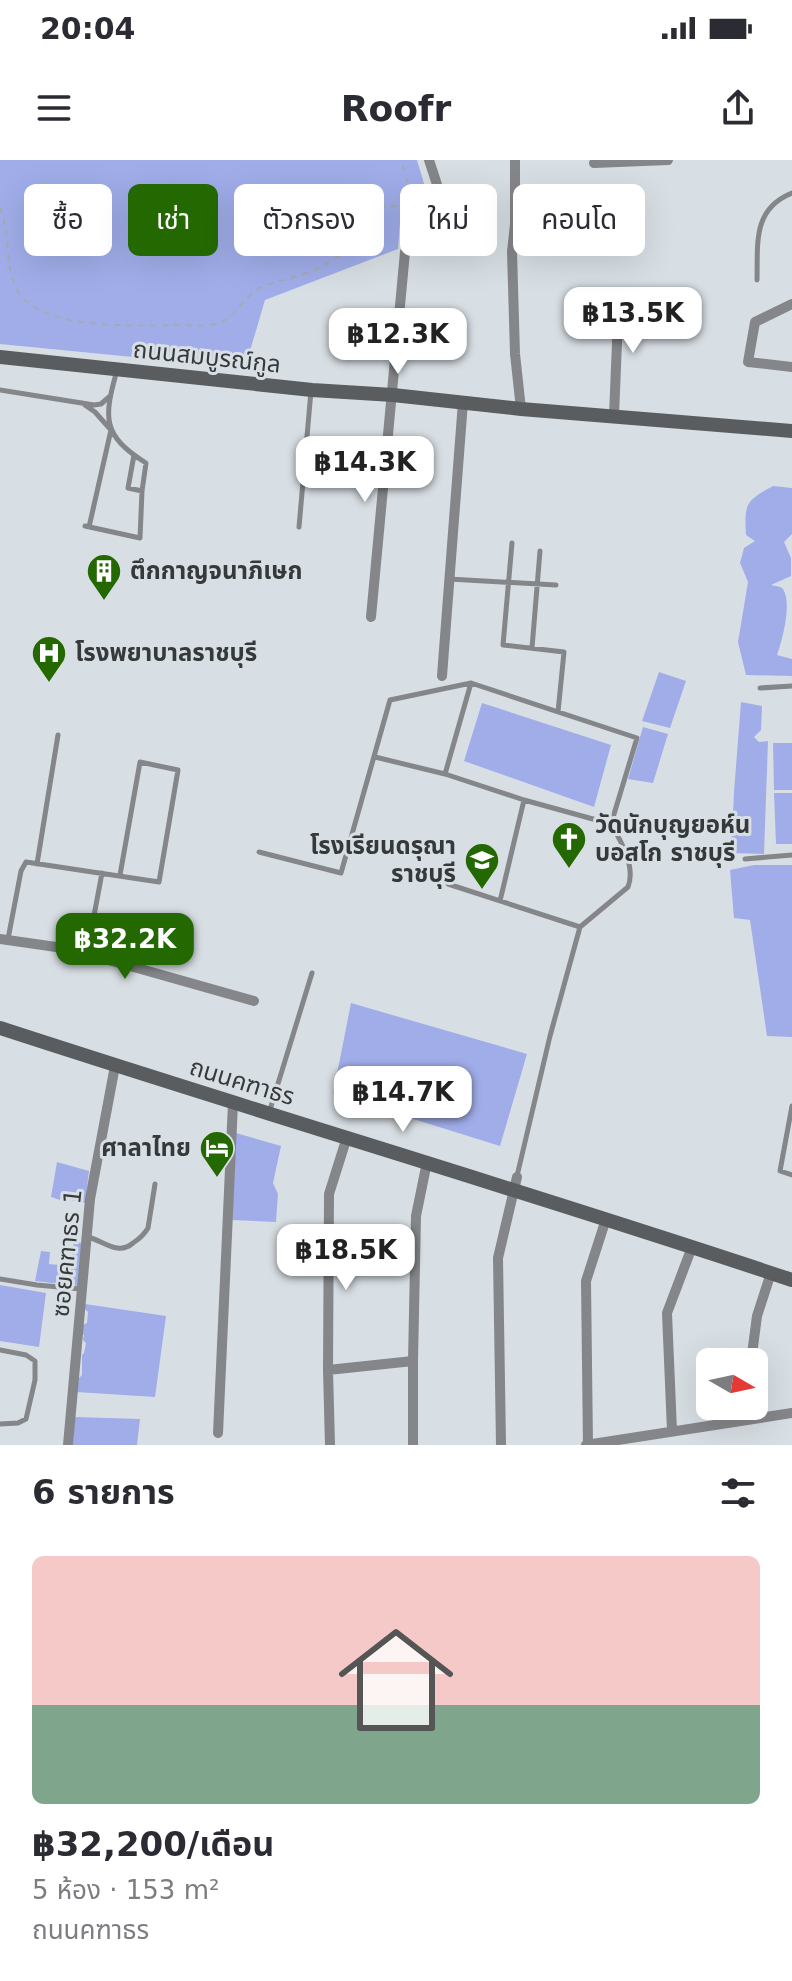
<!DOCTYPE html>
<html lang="th">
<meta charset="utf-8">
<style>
body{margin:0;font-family:"DejaVu Sans","Noto Sans Thai",sans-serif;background:#f7f7f7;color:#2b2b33;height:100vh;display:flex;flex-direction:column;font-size:30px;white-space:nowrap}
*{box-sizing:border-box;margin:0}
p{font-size:26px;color:#7c7c81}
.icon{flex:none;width:44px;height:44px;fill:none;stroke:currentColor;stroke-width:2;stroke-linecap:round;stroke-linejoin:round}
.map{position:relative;height:1285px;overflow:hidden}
.panel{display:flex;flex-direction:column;background:#fff;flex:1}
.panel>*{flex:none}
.guide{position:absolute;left:24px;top:24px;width:744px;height:72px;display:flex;gap:16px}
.needle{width:52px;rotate:99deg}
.controls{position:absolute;left:696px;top:1188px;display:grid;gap:16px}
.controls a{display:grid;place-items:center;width:72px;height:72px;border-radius:12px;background:#fff;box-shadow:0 8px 32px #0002;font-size:40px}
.price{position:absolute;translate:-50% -68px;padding:0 18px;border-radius:16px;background:#fff;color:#222;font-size:26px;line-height:52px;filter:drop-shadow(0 2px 4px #0008)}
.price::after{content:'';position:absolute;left:50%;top:48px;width:24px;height:18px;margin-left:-12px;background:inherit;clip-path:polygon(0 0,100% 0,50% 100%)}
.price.on{background:#236800;color:#fff}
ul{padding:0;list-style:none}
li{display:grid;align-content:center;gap:16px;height:424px;padding:0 32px}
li+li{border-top:2px solid #e1e1e2}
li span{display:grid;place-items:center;height:248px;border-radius:12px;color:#555}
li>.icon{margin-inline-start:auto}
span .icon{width:144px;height:144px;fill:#fffc;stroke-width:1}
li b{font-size:34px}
h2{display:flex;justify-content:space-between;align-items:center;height:96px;padding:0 32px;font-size:34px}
.pill{padding:0 28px;border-radius:12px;background:#fff;box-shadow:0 8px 32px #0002;font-size:28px;line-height:72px}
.pill.on{background:#236800;color:#fff}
.status{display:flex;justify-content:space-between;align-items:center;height:56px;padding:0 40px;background:#fff;direction:ltr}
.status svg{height:22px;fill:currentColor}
header{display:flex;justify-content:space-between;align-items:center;height:104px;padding:0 32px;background:#fff;font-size:36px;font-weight:700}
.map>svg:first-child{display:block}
.green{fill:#a0ade9}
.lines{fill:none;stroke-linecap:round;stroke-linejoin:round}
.path{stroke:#a5abaf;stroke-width:2;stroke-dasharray:6 6;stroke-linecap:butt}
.lane{stroke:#848689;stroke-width:5}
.street{stroke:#848689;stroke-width:10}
.secondary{stroke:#5a5d60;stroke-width:14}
.labels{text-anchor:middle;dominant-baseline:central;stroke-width:6;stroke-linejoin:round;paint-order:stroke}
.street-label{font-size:24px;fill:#36393a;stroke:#d8dfe4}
.poi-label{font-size:24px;font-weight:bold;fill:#36393a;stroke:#d8dfe4;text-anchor:start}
</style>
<div class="status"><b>20:04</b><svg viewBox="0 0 49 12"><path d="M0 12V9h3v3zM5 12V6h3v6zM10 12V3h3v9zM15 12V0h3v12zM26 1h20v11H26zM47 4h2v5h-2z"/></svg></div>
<header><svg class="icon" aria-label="menu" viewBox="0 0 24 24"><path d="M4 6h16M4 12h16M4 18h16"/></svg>Roofr<svg class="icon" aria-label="share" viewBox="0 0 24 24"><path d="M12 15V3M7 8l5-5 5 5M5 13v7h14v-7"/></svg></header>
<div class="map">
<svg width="792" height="1285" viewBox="0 0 792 1285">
<rect width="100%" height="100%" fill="#d8dfe4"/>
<path class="green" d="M0 0H417L430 44 427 54 400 62 398 89 265 140 245 208 0 184Z
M773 326 792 328V374L784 382 791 398V416L771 425C775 426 780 426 783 429 792 443 783 478 777 495L792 499V516L746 515 738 482 748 422 740 403 744 388 755 381 746 375C744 343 746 341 773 326Z
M659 512 686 521 670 568 642 561Z
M741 542 762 546 761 570 754 577 759 582 768 581 764 694 731 693 734 632Z
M482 543 611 585 594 647 464 601Z
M643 567 668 574 653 623 628 619Z
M773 583H792V630H774Z
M774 633H792V684H776Z
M754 705H792V877L767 876 750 760 734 758 730 710Z
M351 843 527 894 500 986 333 934Z
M236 973 281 986 273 1023 278 1034 276 1062 232 1060Z
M57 1002 89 1011 85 1043 61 1038 60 1040 51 1037Z
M74 1081 82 1083 78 1126 35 1121 41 1091 50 1092 49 1104 70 1106Z
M0 1125 46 1133 39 1187 0 1181Z
M85 1144 166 1156 155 1237 76 1232 79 1218 82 1215V1195L84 1193 86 1183 83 1180 84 1175 82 1174 83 1165 87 1163 88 1152 85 1149Z
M75 1257 140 1259 137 1285H73Z"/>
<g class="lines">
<path class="path" d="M0 47C2 55 5 63 6 71 9 93 7 123 25 140 57 169 133 166 174 165 187 165 203 167 216 164 237 158 240 140 258 129 271 121 289 120 304 114 344 100 357 79 377 44 389 46 397 49 407 41L409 28 401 0"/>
<path class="lane" d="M757 120C758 84 752 49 792 33
M0 230 94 245 101 244 109 237
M82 243 95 252 111 270 89 367
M134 295 128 328 142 331
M85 366 140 378 142 331 146 303C101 275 104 257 117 210
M299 367 311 231
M512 383 503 485 564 492 558 552
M449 419 556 425
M532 488 540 391
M471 523 445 614 524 640
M760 528 792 526
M375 597 445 614
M259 692 341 713 390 540 471 523 637 578 611 664 524 640 500 741
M745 699 792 695
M37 704 58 575
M448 724 580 767 550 876 517 1016
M580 767 628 727C636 707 621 681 611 664
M8 779 21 711 26 702 159 722 178 610 140 602 120 715
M87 793 102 713
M792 946 780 1011 792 1015
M269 953 312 813
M88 1077C104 1081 118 1096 133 1083 139 1079 144 1075 148 1068L155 1024
M0 1119 37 1125 81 1129
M0 1190 26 1195 35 1201V1220L26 1259 18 1263 0 1264"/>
<path class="street" d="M515 0V64L512 92 515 194 521 249
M594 3 668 0
M792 144 755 162 748 202 792 207
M614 256 619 133
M371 457 405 92 411 80 439 60 444 46 429 0
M442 516 463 242
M0 779 70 789 254 841
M751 1202 757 1156 771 1113
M328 1210 413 1201
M672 1271 667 1153 692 1087
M218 1273 233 943
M68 1285 90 1039 115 906
M330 1285 328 1210 329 1034 347 977
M413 1285V1201L416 1056 427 1002
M501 1285 498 1098 517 1017
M586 1285 792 1253
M588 1285 586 1121 606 1059"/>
<path class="secondary" d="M0 197 312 230 393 235 521 249 792 271
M0 868C263 954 529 1032 792 1120"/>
</g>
<defs>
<g id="building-pin" transform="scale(1.8)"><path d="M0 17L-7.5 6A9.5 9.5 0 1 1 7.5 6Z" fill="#236800" stroke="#d8dfe4"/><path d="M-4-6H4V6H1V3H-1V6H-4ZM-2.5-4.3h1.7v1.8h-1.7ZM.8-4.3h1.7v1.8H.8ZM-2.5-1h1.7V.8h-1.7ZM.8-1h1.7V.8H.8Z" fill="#fff"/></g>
<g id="hospital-pin" transform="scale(1.8)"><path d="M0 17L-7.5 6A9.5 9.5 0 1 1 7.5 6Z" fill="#236800" stroke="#d8dfe4"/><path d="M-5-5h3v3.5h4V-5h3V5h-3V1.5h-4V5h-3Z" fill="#fff"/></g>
<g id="church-pin" transform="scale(1.8)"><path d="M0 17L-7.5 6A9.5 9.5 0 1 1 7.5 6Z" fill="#236800" stroke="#d8dfe4"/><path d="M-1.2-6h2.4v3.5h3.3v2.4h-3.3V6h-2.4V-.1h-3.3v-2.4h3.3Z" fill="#fff"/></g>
<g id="school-pin" transform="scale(1.8)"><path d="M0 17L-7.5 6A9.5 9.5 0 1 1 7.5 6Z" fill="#236800" stroke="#d8dfe4"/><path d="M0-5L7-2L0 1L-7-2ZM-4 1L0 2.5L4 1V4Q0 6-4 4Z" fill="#fff"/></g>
<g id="hotel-pin" transform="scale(1.8)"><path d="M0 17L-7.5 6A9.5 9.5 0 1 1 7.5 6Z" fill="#236800" stroke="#d8dfe4"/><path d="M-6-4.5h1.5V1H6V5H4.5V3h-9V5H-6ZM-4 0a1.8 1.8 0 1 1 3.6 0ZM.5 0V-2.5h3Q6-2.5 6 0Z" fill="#fff"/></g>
</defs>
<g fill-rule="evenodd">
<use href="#building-pin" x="104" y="411"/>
<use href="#hospital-pin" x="49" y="493"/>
<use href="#church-pin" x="569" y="679"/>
<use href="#school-pin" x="482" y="700"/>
<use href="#hotel-pin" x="217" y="988"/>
</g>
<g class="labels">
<g class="street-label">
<text transform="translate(207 197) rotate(6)">ถนนสมบูรณ์กูล</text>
<text transform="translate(242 922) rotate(17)">ถนนคฑาธร</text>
<text transform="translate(67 1093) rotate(-84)">ซอยคฑาธร 1</text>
</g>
<g class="poi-label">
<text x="130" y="411">ตึกกาญจนาภิเษก</text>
<text x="75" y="493">โรงพยาบาลราชบุรี</text>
<text x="595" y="665">วัดนักบุญยอห์น<tspan x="595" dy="28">บอสโก ราชบุรี</tspan></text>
<text x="456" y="686" text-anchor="end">โรงเรียนดรุณา<tspan x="456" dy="28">ราชบุรี</tspan></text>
<text x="191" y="988" text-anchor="end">ศาลาไทย</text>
</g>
</g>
</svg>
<div class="controls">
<a><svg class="needle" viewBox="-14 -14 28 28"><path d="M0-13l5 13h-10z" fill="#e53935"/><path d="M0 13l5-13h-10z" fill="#7c7c81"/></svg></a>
</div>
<b class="price" style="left:633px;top:195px">฿13.5K</b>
<b class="price" style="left:398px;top:216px">฿12.3K</b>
<b class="price" style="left:365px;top:344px">฿14.3K</b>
<b class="price on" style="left:125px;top:821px">฿32.2K</b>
<b class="price" style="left:403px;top:974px">฿14.7K</b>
<b class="price" style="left:346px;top:1132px">฿18.5K</b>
<div class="guide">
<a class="pill">ซื้อ</a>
<a class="pill on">เช่า</a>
<a class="pill">ตัวกรอง</a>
<a class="pill">ใหม่</a>
<a class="pill">คอนโด</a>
</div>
</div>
<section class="panel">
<h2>6 รายการ<svg class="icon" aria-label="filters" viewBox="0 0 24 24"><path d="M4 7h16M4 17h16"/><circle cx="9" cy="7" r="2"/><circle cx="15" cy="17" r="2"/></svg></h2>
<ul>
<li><span style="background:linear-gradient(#f6c9c9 60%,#7fa58c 0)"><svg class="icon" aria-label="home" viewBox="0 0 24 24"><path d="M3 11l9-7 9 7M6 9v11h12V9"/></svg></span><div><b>฿32,200/เดือน</b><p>5 ห้อง · 153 m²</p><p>ถนนคฑาธร</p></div></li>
</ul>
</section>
